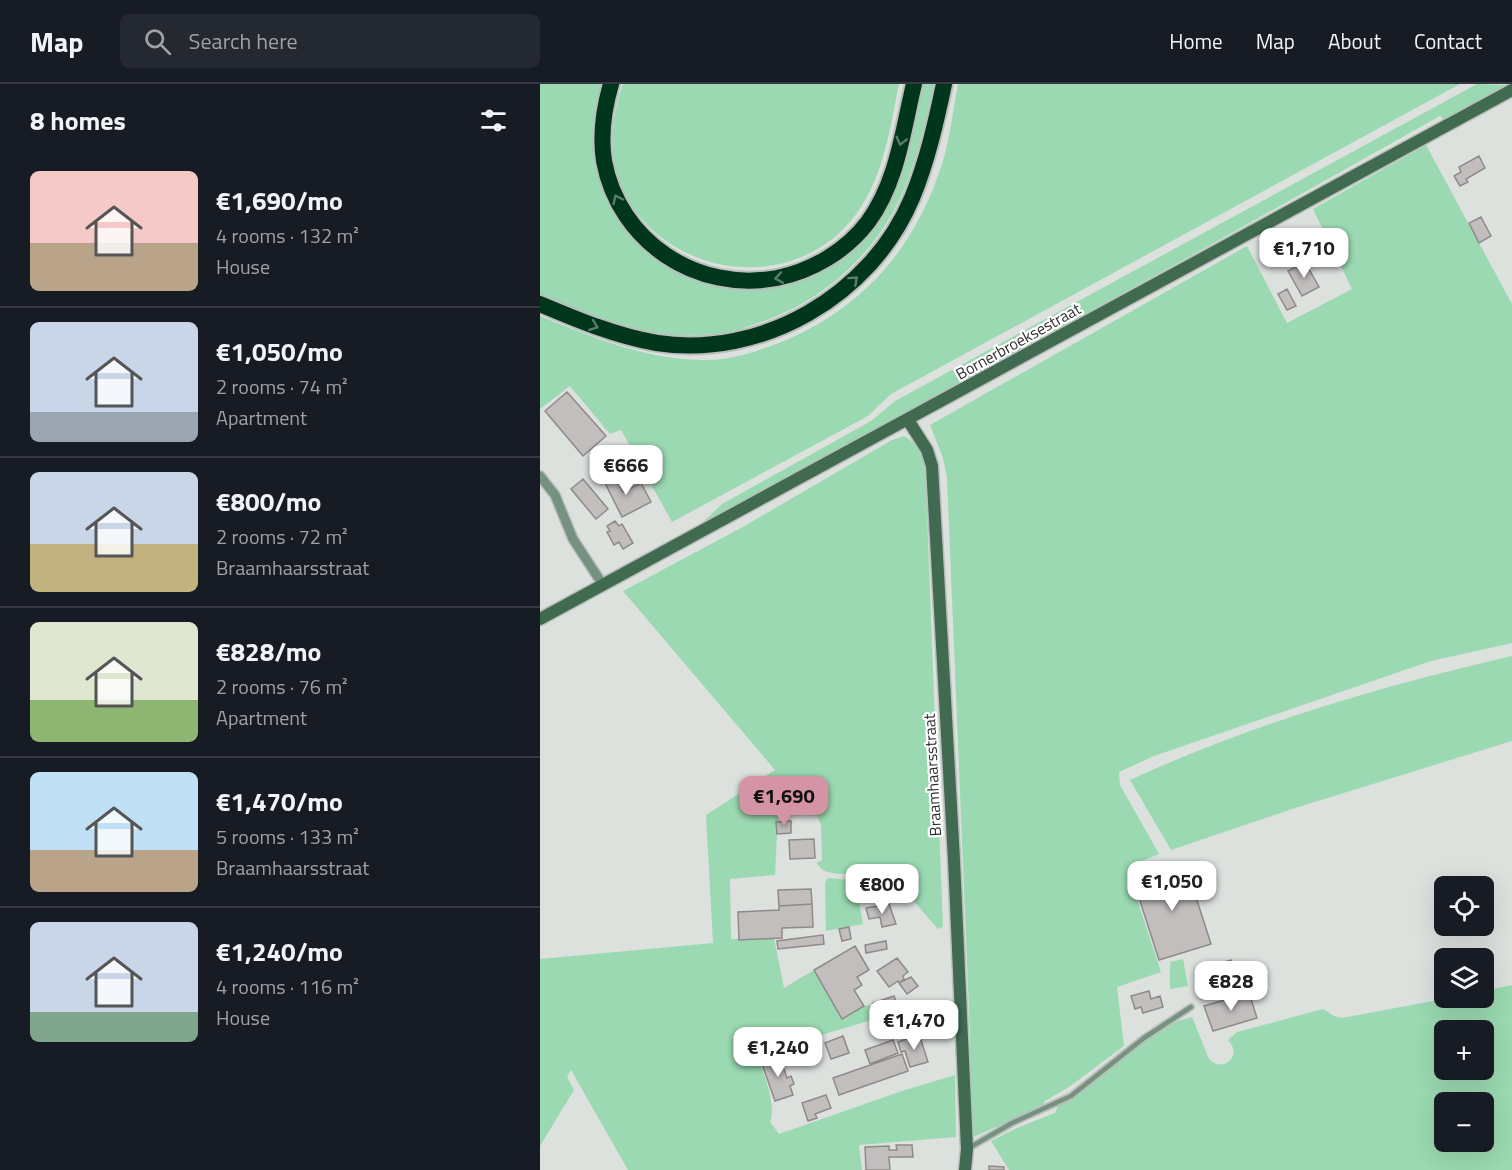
<!DOCTYPE html>
<meta charset="utf-8">
<style>
body{margin:0;font-family:"Titillium Web",sans-serif;background:#242831;color:#f1f3f6;height:100vh;display:flex;flex-direction:column;font-size:22px;white-space:nowrap}
*{box-sizing:border-box;margin:0}
p{font-size:20px;color:#9ea1a6}
.icon{flex:none;width:33px;height:33px;fill:none;stroke:currentColor;stroke-width:2;stroke-linecap:round;stroke-linejoin:round}
.map{position:relative;flex:1;overflow:hidden}
.details{display:flex;flex-direction:column;background:#171b24;width:540px}
.details>*{flex:none}
.controls{position:absolute;left:894px;top:792px;display:grid;gap:12px}
.controls a{display:grid;place-items:center;width:60px;height:60px;border-radius:9px;background:#171b24;box-shadow:0 6px 24px #0002;font-size:30px}
.price{position:absolute;translate:-50% -51px;padding:0 14px;border-radius:12px;background:#fff;color:#222;font-size:20px;line-height:39px;filter:drop-shadow(0 2px 3px #0008)}
.price::after{content:'';position:absolute;left:50%;top:36px;width:18px;height:14px;margin-left:-9px;background:inherit;clip-path:polygon(0 0,100% 0,50% 100%)}
.price.active{background:#d594a5;color:#111}
ul{padding:0;list-style:none}
li{display:flex;align-items:center;gap:18px;height:150px;padding:0 30px}
li+li{border-top:2px solid #363941}
li span{display:grid;place-items:center;flex:none;width:168px;height:120px;border-radius:9px;color:#555}
li>.icon{margin-inline-start:auto}
span .icon{width:72px;height:72px;fill:#fffc;stroke-width:1}
li b{font-size:26px}
h2{display:flex;justify-content:space-between;align-items:center;height:72px;padding:0 30px;font-size:26px}
header{display:flex;align-items:center;gap:36px;box-sizing:border-box;height:84px;padding:0 30px;background:#171b24;border-bottom:2px solid #363941}
header strong{font-size:28px}
nav{display:flex;gap:33px;margin-inline-start:auto;font-size:21px}
.search{width:420px;height:54px;background:#242831;display:flex;align-items:center;gap:15px;box-sizing:border-box;padding:0 21px;border-radius:9px;color:#9ea1a6;font-size:22px}
main{display:flex;flex:1;min-height:0}
.map>svg:first-child{display:block}
.green{fill:#9ad9b1;fill-rule:evenodd}
.building{fill:#c2bebe;stroke:#8e8a8a;stroke-width:1.5}
.lines{fill:none;stroke-linecap:round;stroke-linejoin:round}
.lane-casing{stroke:#babebb;stroke-width:8}
.street-casing{stroke:#babebb;stroke-width:12}
.secondary-casing{stroke:#babebb;stroke-width:15}
.highway-casing{stroke:#babebb;stroke-width:20}
.lane{stroke:#75917f;stroke-width:4.5}
.street{stroke:#75917f;stroke-width:9}
.secondary{stroke:#416b51;stroke-width:12}
.highway{stroke:#00361c;stroke-width:16}
.oneway{stroke:#597c6b}
.labels{text-anchor:middle;dominant-baseline:central;stroke-width:4.5;stroke-linejoin:round;paint-order:stroke}
.street-label{font-size:16px;fill:#2f302f;stroke:#fff}
</style>
<header>
<strong>Map</strong>
<div class="search"><svg class="icon" aria-label="search" viewBox="0 0 24 24"><circle cx="10" cy="10" r="6"/><path d="M15 15l6 6"/></svg>Search here</div>
<nav><a>Home</a><a>Map</a><a>About</a><a>Contact</a></nav>
</header>
<main>
<section class="details">
<h2>8 homes<svg class="icon" aria-label="filters" viewBox="0 0 24 24"><path d="M4 7h16M4 17h16"/><circle cx="9" cy="7" r="2"/><circle cx="15" cy="17" r="2"/></svg></h2>
<ul>
<li><span style="background:linear-gradient(#f6c9c9 60%,#b9a48a 0)"><svg class="icon" aria-label="home" viewBox="0 0 24 24"><path d="M3 11l9-7 9 7M6 9v11h12V9"/></svg></span><div><b>€1,690/mo</b><p>4 rooms · 132 m²</p><p>House</p></div></li>
<li><span style="background:linear-gradient(#c9d6e8 75%,#9aa5b1 0)"><svg class="icon" aria-label="home" viewBox="0 0 24 24"><path d="M3 11l9-7 9 7M6 9v11h12V9"/></svg></span><div><b>€1,050/mo</b><p>2 rooms · 74 m²</p><p>Apartment</p></div></li>
<li><span style="background:linear-gradient(#c9d6e8 60%,#c2b280 0)"><svg class="icon" aria-label="home" viewBox="0 0 24 24"><path d="M3 11l9-7 9 7M6 9v11h12V9"/></svg></span><div><b>€800/mo</b><p>2 rooms · 72 m²</p><p>Braamhaarsstraat</p></div></li>
<li><span style="background:linear-gradient(#dfe7d0 65%,#8fb573 0)"><svg class="icon" aria-label="home" viewBox="0 0 24 24"><path d="M3 11l9-7 9 7M6 9v11h12V9"/></svg></span><div><b>€828/mo</b><p>2 rooms · 76 m²</p><p>Apartment</p></div></li>
<li><span style="background:linear-gradient(#bfe0f5 65%,#b9a48a 0)"><svg class="icon" aria-label="home" viewBox="0 0 24 24"><path d="M3 11l9-7 9 7M6 9v11h12V9"/></svg></span><div><b>€1,470/mo</b><p>5 rooms · 133 m²</p><p>Braamhaarsstraat</p></div></li>
<li><span style="background:linear-gradient(#c9d6e8 75%,#7fa58c 0)"><svg class="icon" aria-label="home" viewBox="0 0 24 24"><path d="M3 11l9-7 9 7M6 9v11h12V9"/></svg></span><div><b>€1,240/mo</b><p>4 rooms · 116 m²</p><p>House</p></div></li>
</ul>
</section>
<div class="map">
<svg width="972" height="1086" viewBox="0 0 972 1086">
<rect width="100%" height="100%" fill="#dde1de"/>
<path class="green" d="M0 0H66L56 30 54 66 63 101 140 186 256 195 338 129 377 0H394C384 44 374 91 352 130 322 183 270 224 212 241 203 244 194 248 186 249 152 253 118 252 85 246 75 244 65 239 55 235 37 228 18 220 0 213Z
M83 0H359C350 44 344 91 317 129 257 212 128 196 83 107 67 74 71 32 83 0Z
M418 0H920L351 310 328 332 132 438 81 346 70 350 30 302 0 325V232C52 253 104 275 161 276 192 277 225 265 253 253 329 218 377 159 402 80 410 55 413 26 418 0Z
M937 0 968 1 905 36 900 32 663 165 158 443 182 420 331 337 355 317Z
M886 61 972 220V559L891 577 614 672 579 688 580 701 619 770 592 781 589 791 621 888 577 903 584 962 529 1003 505 1017 502 1023 431 1054 430 950 407 394 403 374 390 341 707 162 747 239 812 205 773 125Z
M364 352 376 360 385 379 403 843 398 845 348 788C335 790 294 793 283 786 281 785 278 780 276 779L282 776 281 741 277 732 261 728 238 731 235 791 190 795 191 855 234 854 244 904 274 886 302 934 324 922 330 921 335 935 258 958 253 939 256 957 217 970C223 989 237 1020 230 1038L239 1050 362 1007 415 991 416 1053 319 1061 322 1086H88L31 986 27 993 34 1006 0 1062V875L173 859 166 731 235 686 83 507 201 444 352 356Z
M972 572V657L752 725 631 766 590 696C712 640 841 602 972 572Z
M288 794 339 799 346 802 353 810 319 817 323 840 286 847 285 798Z
M643 875 648 902 630 905V878Z
M972 901V1086H469L451 1057 479 1043 515 1029 518 1022 548 1003 615 948 630 939 652 933 669 975C684 990 703 971 688 956L697 948 783 925 794 932 802 934 909 914H944V907ZM904 946H944V986H904ZM904 1018H944V1058H904Z"/>
<path class="building" d="M939 72 945 84 926 95 928 98 920 102 914 92 921 88 919 83Z
M941 133 951 152 939 159 929 139Z
M765 178 779 203 762 212 748 187Z
M747 205 756 222 747 226 738 210Z
M27 308 66 352 43 372 5 327Z
M86 371 98 393 84 401 79 392 76 394 69 380Z
M72 387 83 408 101 399 111 418 82 433 62 393Z
M43 395 68 425 56 435 31 405Z
M75 437 79 442 82 440 93 459 83 465 79 458 74 461 67 448 70 447 67 442Z
M251 737V749L237 750 236 738Z
M274 755 275 774 250 775 249 756Z
M645 779 671 860 619 876 593 795Z
M271 805 272 820 239 822 238 806Z
M272 820 273 843 242 844V854L199 856 198 828 239 826V822Z
M349 820 356 840 342 843 340 833 329 835 326 824Z
M309 843 311 855 302 857 299 845Z
M283 851 284 860 238 865 237 857Z
M346 857 347 865 326 869 325 861Z
M315 862 329 886 317 893 322 901 314 906 324 922 302 935 274 886Z
M357 874 368 888 363 892 364 895 359 899 358 897 349 903 337 887Z
M691 876 693 880 699 878 706 902 662 915 655 892 683 883 684 878Z
M371 893 378 902 367 910 359 899Z
M609 907 611 915 620 912 623 923 603 929 601 923 595 925 591 912Z
M709 909 717 934 673 947 664 922Z
M354 912 358 924 336 931 333 919Z
M397 920 401 934 398 935 397 939H393L390 937 380 940 379 935 373 936 371 928Z
M303 952 309 969 291 975 285 959Z
M377 953H380L388 978 370 983 365 967 361 968 358 958 369 954 370 957Z
M353 956 358 969 330 980 325 966Z
M362 970 368 987 299 1011 293 994Z
M239 971 247 994 251 992 254 1000 250 1002 253 1011 235 1017 221 977Z
M286 1011 291 1024 275 1030 277 1034 268 1037 262 1019Z
M356 1061H372L373 1073H349L350 1086H326L325 1063 349 1062V1066H357Z
M449 1082 464 1083V1086H449Z"/>
<g class="lines">
<g class="lane-casing">
<path id="lane" d="M429 1064 472 1039 531 1012 604 954 651 923"/>
</g>
<g class="street-casing">
<path id="street" d="M0 392 15 411 33 455 63 501"/>
</g>
<g class="secondary-casing">
<path id="secondary" d="M368 336 387 366 392 382 414 776 427 1065 425 1086
M0 535 972 6"/>
</g>
<g class="highway-casing">
<path id="highway" d="M71 0C64 24 60 51 64 77 79 158 157 209 237 194 272 187 306 167 328 138 357 99 363 46 374 0
M0 220C38 236 76 252 117 259 221 275 331 212 372 114 387 78 396 38 404 0"/>
</g>
<use href="#lane" class="lane"/>
<use href="#street" class="street"/>
<use href="#secondary" class="secondary"/>
<use href="#highway" class="highway"/>
</g>
<defs><path id="oneway-chevron" d="M-2-3.5L2.5 0L-2 3.5" fill="none" stroke-width="1.6" stroke-linecap="round" stroke-linejoin="round" transform="scale(1.5)"/></defs>
<g class="oneway">
<use href="#oneway-chevron" transform="translate(361 57) rotate(104)"/>
<use href="#oneway-chevron" transform="translate(77 115) rotate(-115)"/>
<use href="#oneway-chevron" transform="translate(239 194) rotate(170)"/>
<use href="#oneway-chevron" transform="translate(314 196) rotate(-42)"/>
<use href="#oneway-chevron" transform="translate(54 242) rotate(21)"/>
</g>
<g class="labels">
<g class="street-label">
<text transform="translate(478 257) rotate(-29)">Bornerbroeksestraat</text>
<text transform="translate(392 691) rotate(-93)">Braamhaarsstraat</text>
</g>
</g>
</svg>
<div class="controls">
<a><svg class="icon" aria-label="locate" viewBox="0 0 24 24"><circle cx="12" cy="12" r="6"/><path d="M12 2v4M12 18v4M2 12h4M18 12h4"/></svg></a>
<a><svg class="icon" aria-label="layers" viewBox="0 0 24 24"><path d="M12 4l9 5-9 5-9-5zM3 14l9 5 9-5"/></svg></a>
<a>+</a>
<a>−</a>
</div>
<b class="price" style="left:764px;top:195px">€1,710</b>
<b class="price" style="left:86px;top:412px">€666</b>
<b class="price active" style="left:244px;top:743px">€1,690</b>
<b class="price" style="left:632px;top:828px">€1,050</b>
<b class="price" style="left:342px;top:831px">€800</b>
<b class="price" style="left:691px;top:928px">€828</b>
<b class="price" style="left:374px;top:967px">€1,470</b>
<b class="price" style="left:238px;top:994px">€1,240</b>
</div>
</main>
